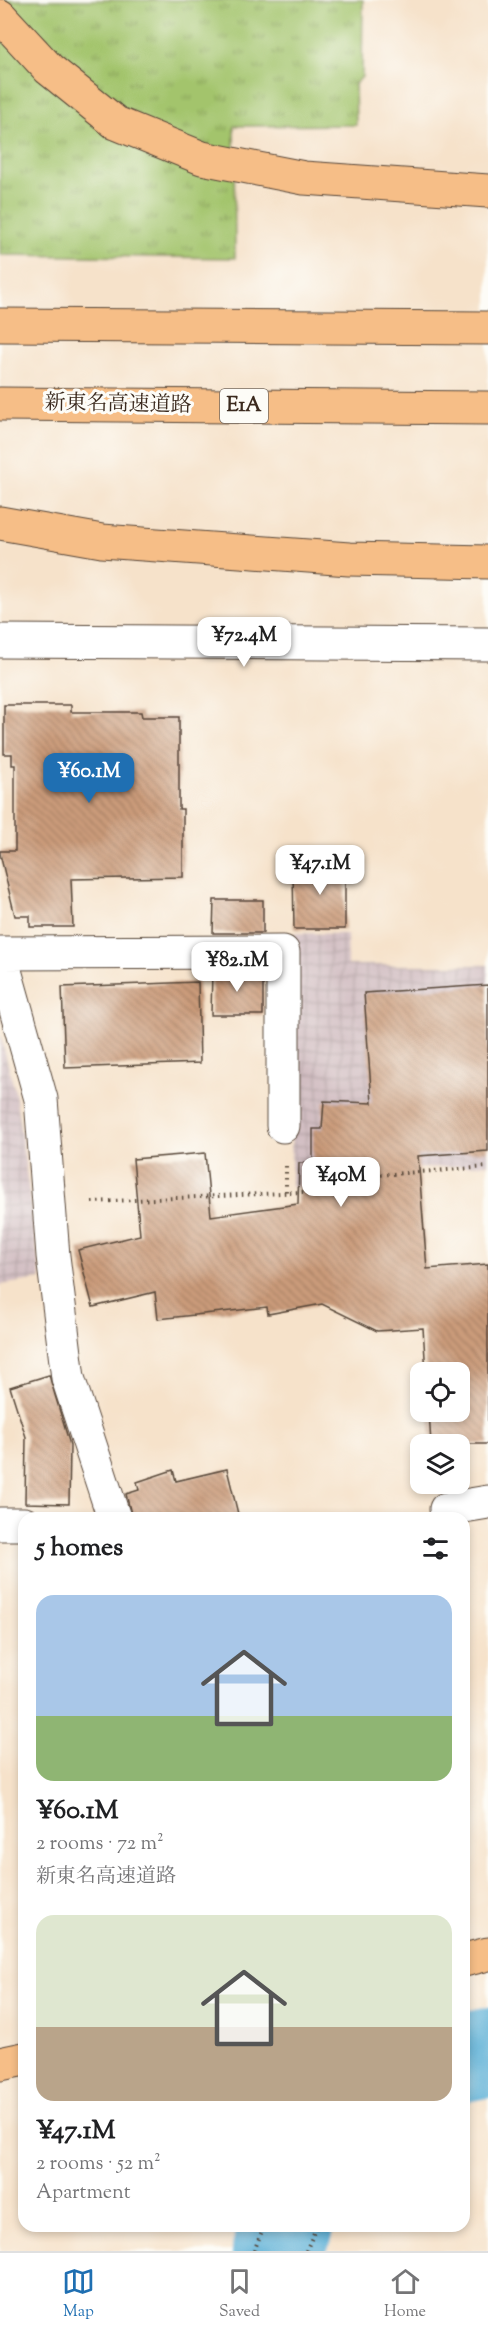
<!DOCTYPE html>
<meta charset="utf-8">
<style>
body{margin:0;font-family:"Sorts Mill Goudy","Noto Serif JP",serif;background:#f2f2f2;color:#202124;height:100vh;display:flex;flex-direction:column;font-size:22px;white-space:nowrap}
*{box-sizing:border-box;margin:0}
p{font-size:20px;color:#757577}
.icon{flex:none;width:33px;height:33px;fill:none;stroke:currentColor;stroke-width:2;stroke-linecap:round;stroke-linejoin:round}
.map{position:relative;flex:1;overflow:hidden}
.panel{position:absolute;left:18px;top:1512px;width:452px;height:720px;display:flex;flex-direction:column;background:#fff;border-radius:18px;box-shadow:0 3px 9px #0003}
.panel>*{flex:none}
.controls{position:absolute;left:410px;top:1362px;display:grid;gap:12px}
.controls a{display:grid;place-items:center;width:60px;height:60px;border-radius:12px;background:#fff;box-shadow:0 3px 9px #0003;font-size:30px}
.price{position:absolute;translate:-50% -51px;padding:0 14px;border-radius:12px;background:#fff;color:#222;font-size:20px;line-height:39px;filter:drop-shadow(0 2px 3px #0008)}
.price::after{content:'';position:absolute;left:50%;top:36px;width:18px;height:14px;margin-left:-9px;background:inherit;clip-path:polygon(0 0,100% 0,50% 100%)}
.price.current{background:#1f6fb2;color:#fff}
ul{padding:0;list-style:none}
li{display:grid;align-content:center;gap:12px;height:318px;padding:0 18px}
li span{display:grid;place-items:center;height:186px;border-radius:18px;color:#555}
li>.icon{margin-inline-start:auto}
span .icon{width:108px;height:108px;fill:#fffc;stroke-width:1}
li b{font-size:26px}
h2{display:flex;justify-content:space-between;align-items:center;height:72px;padding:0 18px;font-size:26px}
.menu{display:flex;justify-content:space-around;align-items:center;height:84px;border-top:2px solid #e0e0e0;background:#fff;font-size:16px;color:#757577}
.menu a{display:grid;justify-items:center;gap:3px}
.menu .current{color:#1f6fb2}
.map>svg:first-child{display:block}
.industrial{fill:url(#industrial-grid)}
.grass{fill:url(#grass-tufts);stroke:#6f7745;stroke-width:1.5}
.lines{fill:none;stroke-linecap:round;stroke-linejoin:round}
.river{stroke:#5aafd6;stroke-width:90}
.building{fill:url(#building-back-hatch)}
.minor-casing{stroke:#574638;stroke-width:35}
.major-casing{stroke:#574638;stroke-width:35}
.highway-casing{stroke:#574638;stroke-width:35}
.path{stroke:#574638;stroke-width:4;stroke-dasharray:1.5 4.5;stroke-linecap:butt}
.minor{stroke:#fff;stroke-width:33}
.major{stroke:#f6be87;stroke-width:33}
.highway{stroke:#f6be87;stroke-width:33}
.labels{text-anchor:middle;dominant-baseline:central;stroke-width:6;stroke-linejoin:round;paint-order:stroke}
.shield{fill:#fdfcf7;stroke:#75695f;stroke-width:1.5}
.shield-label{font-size:20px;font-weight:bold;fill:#3b2a1e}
.street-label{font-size:21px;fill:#3b2a1e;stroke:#fdfcf7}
</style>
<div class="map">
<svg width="488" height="2251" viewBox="0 0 488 2251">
<defs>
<pattern id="industrial-grid" width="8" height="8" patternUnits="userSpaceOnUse" patternTransform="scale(1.5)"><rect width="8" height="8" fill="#d2bec2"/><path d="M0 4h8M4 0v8" fill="none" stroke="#b5a3a6"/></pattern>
<pattern id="grass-tufts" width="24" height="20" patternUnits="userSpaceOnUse" patternTransform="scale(1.5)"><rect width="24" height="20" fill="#a3c46c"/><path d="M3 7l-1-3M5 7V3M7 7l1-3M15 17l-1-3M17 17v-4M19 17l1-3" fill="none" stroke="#869f58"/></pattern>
<pattern id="building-back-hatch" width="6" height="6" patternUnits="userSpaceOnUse" patternTransform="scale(1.5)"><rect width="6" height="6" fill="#cb9b7a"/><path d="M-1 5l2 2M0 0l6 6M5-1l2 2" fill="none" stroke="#a67f63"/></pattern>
</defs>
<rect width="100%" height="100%" fill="#fdfcf7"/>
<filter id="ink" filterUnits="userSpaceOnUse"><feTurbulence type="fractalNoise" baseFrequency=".0167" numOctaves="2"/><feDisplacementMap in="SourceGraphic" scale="12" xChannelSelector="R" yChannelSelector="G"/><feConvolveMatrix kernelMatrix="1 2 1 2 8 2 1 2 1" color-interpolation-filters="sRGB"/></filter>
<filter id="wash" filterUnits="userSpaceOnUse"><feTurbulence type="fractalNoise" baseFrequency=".008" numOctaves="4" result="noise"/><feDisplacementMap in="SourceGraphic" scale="24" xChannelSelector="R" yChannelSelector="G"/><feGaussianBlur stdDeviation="1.35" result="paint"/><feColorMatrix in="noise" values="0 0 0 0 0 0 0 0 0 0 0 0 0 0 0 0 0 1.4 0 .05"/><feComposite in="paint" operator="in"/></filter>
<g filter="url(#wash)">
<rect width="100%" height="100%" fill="#f6e2ca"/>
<path class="industrial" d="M292 933 347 934 348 965H488V1164L361 1172 343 1184 291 1187Z
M0 1034 15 1091 41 1279 0 1285Z"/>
<path class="grass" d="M0 0H363L362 77 355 84 356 125 234 126 235 258 0 255Z"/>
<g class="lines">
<path class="river" d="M464 2057 488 2052
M277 2251 289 2226"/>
</g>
<g id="blocks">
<path class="building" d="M4 705H71V712H141L142 717H179V809H183V877L71 879 73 927H30V916H15L0 854V851H15V765H12V754H4Z
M302 863H345V929H294L293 870H302Z
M214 900H263V933H213Z
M212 971H263V1015H211Z
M198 982 200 1063 65 1068 62 987Z
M488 985V1151L418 1156 427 1269 488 1264V1444H431L429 1412H459V1372H426L423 1328 377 1331 322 1304 268 1314 267 1307 158 1319 155 1292 93 1307 78 1250 140 1235 133 1159 205 1153 211 1216 298 1204 299 1163H313V1129H322L324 1101 372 1103 364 993Z
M49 1375 70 1445 69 1504 25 1503 26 1437 10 1387Z
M227 1469 239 1518H132L126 1494 139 1490 137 1482 173 1470 176 1481Z"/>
</g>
</g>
<g filter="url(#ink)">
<use href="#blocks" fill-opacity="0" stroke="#574638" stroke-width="1.5"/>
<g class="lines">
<g class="minor-casing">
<path id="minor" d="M0 641 488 644
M0 953 41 1099 53 1256 68 1378 114 1518
M0 953 283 952V1126
M446 1509 488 1502
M0 1524H24"/>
</g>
<g class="major-casing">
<path id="major" d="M464 1960 488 1954
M0 2064 24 2059"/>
</g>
<g class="highway-casing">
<path id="highway" d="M0 16 49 69 116 123 202 158 304 178 488 191
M0 325 488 328
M0 404 488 408
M0 523 102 541 349 559 488 562"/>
</g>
<path class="path" d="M286 1166V1192
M92 1202 345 1190 364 1176 488 1167
M254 2251 264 2226
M306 2251 317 2226"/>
<use href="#minor" class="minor"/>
<use href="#major" class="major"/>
<use href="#highway" class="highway"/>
</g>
</g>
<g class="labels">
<rect class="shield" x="220" y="389" width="48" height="34" rx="4.5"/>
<g class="shield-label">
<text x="244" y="406">E1A</text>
</g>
<g class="street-label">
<text transform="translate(118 405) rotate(1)">新東名高速道路</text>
</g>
</g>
</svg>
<div class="controls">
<a><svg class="icon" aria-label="locate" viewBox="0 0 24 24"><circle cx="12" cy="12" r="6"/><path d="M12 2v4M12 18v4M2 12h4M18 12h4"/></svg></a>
<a><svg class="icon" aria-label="layers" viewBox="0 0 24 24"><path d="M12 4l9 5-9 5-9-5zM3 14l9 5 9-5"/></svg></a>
</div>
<b class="price" style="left:244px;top:668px">¥72.4M</b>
<b class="price current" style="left:89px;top:804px">¥60.1M</b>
<b class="price" style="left:320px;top:896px">¥47.1M</b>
<b class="price" style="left:237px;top:993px">¥82.1M</b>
<b class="price" style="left:341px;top:1208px">¥40M</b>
<section class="panel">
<h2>5 homes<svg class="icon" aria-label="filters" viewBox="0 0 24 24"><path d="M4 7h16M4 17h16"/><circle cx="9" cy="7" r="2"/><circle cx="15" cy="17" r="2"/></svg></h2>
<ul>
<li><span style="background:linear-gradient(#a9c7e8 65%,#8fb573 0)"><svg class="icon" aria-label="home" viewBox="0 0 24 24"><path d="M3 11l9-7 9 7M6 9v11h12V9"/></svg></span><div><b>¥60.1M</b><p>2 rooms · 72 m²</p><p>新東名高速道路</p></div></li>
<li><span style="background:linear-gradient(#dfe7d0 60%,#b9a48a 0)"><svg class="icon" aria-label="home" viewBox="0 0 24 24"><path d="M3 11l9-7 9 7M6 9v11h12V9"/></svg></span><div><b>¥47.1M</b><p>2 rooms · 52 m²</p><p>Apartment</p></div></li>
</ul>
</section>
</div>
<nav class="menu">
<a class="current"><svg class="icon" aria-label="map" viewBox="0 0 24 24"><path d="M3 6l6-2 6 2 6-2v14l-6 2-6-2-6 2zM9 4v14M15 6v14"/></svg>Map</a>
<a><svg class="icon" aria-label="saved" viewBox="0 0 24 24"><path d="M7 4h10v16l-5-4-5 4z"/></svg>Saved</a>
<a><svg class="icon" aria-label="home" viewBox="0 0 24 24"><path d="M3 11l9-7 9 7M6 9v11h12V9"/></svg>Home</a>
</nav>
